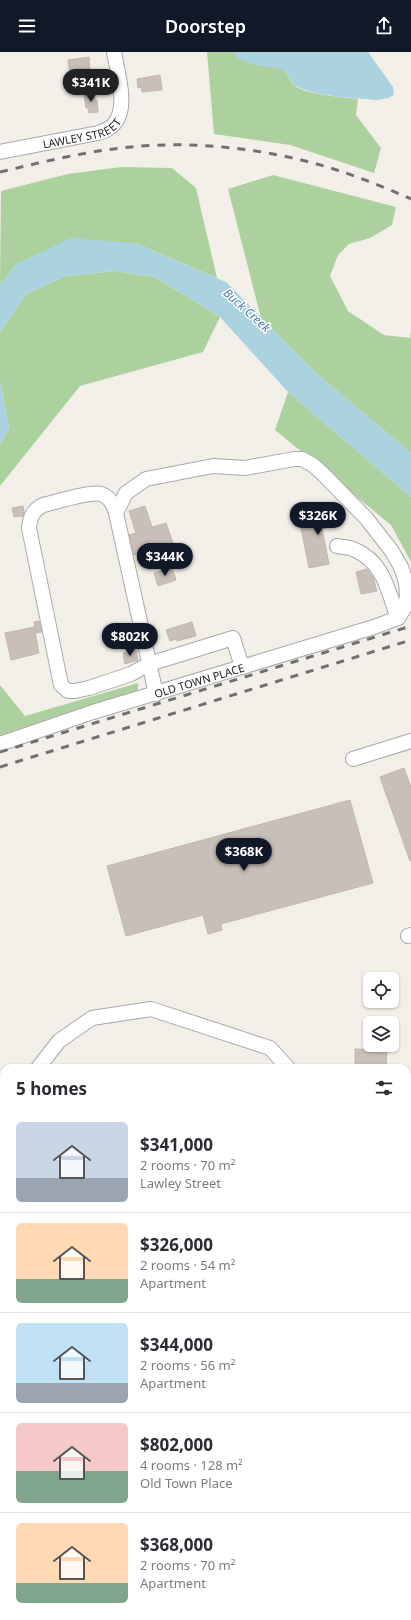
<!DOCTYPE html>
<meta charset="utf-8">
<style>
body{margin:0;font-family:"Noto Sans",sans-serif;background:#f7f7f7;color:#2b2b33;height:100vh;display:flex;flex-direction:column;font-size:15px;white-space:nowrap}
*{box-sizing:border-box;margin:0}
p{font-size:13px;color:#7c7c81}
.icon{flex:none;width:22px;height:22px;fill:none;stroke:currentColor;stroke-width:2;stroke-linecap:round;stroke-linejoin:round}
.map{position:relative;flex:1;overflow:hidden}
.panel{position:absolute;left:0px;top:1012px;width:411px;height:556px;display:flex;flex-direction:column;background:#fff;border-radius:12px 12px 0 0;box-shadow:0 1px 3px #0004}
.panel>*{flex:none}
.buttons{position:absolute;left:363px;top:920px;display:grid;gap:8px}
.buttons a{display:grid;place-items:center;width:36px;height:36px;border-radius:6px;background:#fff;box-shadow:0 1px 3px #0004;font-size:20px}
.price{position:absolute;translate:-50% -34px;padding:0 9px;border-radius:14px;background:#111827;color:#fff;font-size:13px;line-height:26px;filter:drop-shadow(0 1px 2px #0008)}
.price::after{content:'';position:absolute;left:50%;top:24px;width:12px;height:9px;margin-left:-6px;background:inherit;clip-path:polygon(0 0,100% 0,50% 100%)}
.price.on{background:#222;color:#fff}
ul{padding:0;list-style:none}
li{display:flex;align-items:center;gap:12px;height:100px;padding:0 16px}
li+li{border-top:1px solid #e1e1e2}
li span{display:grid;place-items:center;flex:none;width:112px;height:80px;border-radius:6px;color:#555}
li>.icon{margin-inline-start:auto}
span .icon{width:48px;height:48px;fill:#fffc;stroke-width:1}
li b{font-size:17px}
h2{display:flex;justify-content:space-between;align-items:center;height:48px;padding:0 16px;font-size:17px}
header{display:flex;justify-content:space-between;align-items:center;height:52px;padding:0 16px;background:#111827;color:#fff;font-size:18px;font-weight:600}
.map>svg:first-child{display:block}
.forest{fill:#add19e}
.water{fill:#aad3df}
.building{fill:#c7bfb8;stroke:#c4b6ab}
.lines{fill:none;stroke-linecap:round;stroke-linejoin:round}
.minor-casing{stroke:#a9a9a9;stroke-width:16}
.minor{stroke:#fff;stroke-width:14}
.rail{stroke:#707070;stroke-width:3;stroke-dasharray:8 8;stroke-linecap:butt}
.labels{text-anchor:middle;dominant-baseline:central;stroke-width:3;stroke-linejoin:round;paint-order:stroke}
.street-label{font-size:11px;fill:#222;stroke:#fff}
.water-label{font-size:12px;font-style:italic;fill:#4a7aab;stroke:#fff}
</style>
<header><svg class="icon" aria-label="menu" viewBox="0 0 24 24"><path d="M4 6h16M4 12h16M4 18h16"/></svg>Doorstep<svg class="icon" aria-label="share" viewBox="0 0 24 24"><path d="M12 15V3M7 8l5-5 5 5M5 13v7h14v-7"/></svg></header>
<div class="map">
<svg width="411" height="1568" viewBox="0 0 411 1568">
<rect width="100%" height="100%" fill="#f2efe9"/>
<path class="forest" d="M207 0H233C245 16 264 10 281 17 289 20 289 28 294 33 305 43 343 45 358 47L356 63 381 96 374 121 290 93 214 82Z
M121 115 172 116 196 136 217 226 135 191 18 211 0 232 1 139 68 122Z
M273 123 396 155 392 173 370 186 349 192 338 203 330 224 348 259 384 283 410 286 411 278V401L317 322 261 266 228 137Z
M115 219 155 225 220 265 203 300 80 334 0 434V393L9 376 0 329V280L26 242 65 224Z
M288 340 411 445V510L391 473 275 378Z
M138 631V639L0 685V633L25 664Z"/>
<path class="water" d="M233 0H368L393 35 394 43 388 46 378 48C355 46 316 45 296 34 290 30 289 19 280 17 264 12 244 16 233 0Z
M71 186 135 191 226 230 317 322 411 401V445L288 340 220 265 155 225 115 219 65 224 26 242 0 280V286V232L18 211Z
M0 329 9 376 0 393Z"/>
<path class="building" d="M89 5 90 21 70 23 68 8Z
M160 23 162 38 142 40 141 35 138 36 137 27Z
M94 42 95 48H97L98 60 89 61 88 56H86L84 43Z
M23 454 24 460 23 464 14 465 12 456Z
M145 454 152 475 166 471 173 491 134 503 129 483 136 481 129 459Z
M339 458 342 472 322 477 329 512 309 516 299 466Z
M172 516 176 528 158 534 154 521Z
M367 517 373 525 377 539 361 542 356 520Z
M39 569 42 580 36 581 34 570Z
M192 570 196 584 177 589V587L170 589 166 578Z
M34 575 39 601 11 608 5 581Z
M136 598 138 608 125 612 123 601Z
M404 716 411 735V808L410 809 380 725Z
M350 748 373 831 221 872 222 878 208 882 203 863 126 884 107 814Z
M355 997 387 998 386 1016H355Z"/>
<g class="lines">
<g class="minor-casing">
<g id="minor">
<path id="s1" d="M0 100 98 81C104 79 110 77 114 72 129 56 117 19 114 0"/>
<path d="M116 461C113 452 110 445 101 442 90 439 56 450 43 453 33 458 30 465 29 476L61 633 68 639H75L89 636 131 622 149 612 233 586 242 615"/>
<path d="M337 494C342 495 350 495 355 498 384 510 388 540 398 566"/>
<path d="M156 642 116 461 126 441 146 427 213 414 245 416 294 407H302L313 413 323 422 366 466 391 498 401 515 406 530 407 543 405 555 398 566"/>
<path id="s2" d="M0 692 93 660 374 575 398 566"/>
<path d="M353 707 411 689"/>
<path d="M408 884 411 883"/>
<path d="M38 1016 59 989 92 966 151 957 270 996 288 1016"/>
<path d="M411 1128 409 1142 411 1147"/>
<path d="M0 1220H4"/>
<path d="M407 1318 411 1317"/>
<path d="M0 1376H4"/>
<path d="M0 1399H4"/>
</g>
</g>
<use href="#minor" class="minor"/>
<path class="rail" d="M0 120C43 110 86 99 131 95 199 88 278 98 343 120 366 128 389 137 411 147
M0 700 411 574
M0 715 411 588"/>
</g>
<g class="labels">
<g class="street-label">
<text stroke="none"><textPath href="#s1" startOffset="84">LAWLEY STREET</textPath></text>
<text stroke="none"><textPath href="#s2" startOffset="209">OLD TOWN PLACE</textPath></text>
</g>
<g class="water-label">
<text transform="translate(247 258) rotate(42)">Buck Creek</text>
</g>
</g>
</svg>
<div class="buttons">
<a><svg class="icon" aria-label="locate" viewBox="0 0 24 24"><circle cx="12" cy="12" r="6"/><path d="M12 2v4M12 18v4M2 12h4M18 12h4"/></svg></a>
<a><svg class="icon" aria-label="layers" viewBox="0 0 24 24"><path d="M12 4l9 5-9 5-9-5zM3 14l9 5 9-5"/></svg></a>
</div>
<b class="price on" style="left:91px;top:51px">$341K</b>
<b class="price" style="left:318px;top:484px">$326K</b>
<b class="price" style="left:165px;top:525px">$344K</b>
<b class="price" style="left:130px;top:605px">$802K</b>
<b class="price" style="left:244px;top:820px">$368K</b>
<section class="panel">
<h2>5 homes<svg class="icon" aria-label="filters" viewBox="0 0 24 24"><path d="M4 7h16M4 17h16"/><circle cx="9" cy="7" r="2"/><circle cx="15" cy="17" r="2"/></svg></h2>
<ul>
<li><span style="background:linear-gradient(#c9d6e8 70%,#9aa5b1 0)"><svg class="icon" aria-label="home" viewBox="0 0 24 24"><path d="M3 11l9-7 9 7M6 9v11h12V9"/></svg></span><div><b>$341,000</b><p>2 rooms · 70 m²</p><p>Lawley Street</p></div></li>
<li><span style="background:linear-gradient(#ffd9b3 70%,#7fa58c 0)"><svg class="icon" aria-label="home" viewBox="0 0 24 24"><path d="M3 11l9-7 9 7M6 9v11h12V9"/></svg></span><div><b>$326,000</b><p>2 rooms · 54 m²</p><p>Apartment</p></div></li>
<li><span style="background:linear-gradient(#bfe0f5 75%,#9aa5b1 0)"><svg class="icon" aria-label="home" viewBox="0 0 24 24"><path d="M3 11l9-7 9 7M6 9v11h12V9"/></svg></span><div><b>$344,000</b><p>2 rooms · 56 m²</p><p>Apartment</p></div></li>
<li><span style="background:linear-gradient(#f6c9c9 60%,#7fa58c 0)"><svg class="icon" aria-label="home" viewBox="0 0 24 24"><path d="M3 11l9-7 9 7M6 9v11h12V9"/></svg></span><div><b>$802,000</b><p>4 rooms · 128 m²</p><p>Old Town Place</p></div></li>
<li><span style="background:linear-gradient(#ffd9b3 75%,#7fa58c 0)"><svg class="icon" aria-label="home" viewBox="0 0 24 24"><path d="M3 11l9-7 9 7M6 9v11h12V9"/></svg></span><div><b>$368,000</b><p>2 rooms · 70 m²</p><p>Apartment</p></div></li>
</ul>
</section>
</div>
